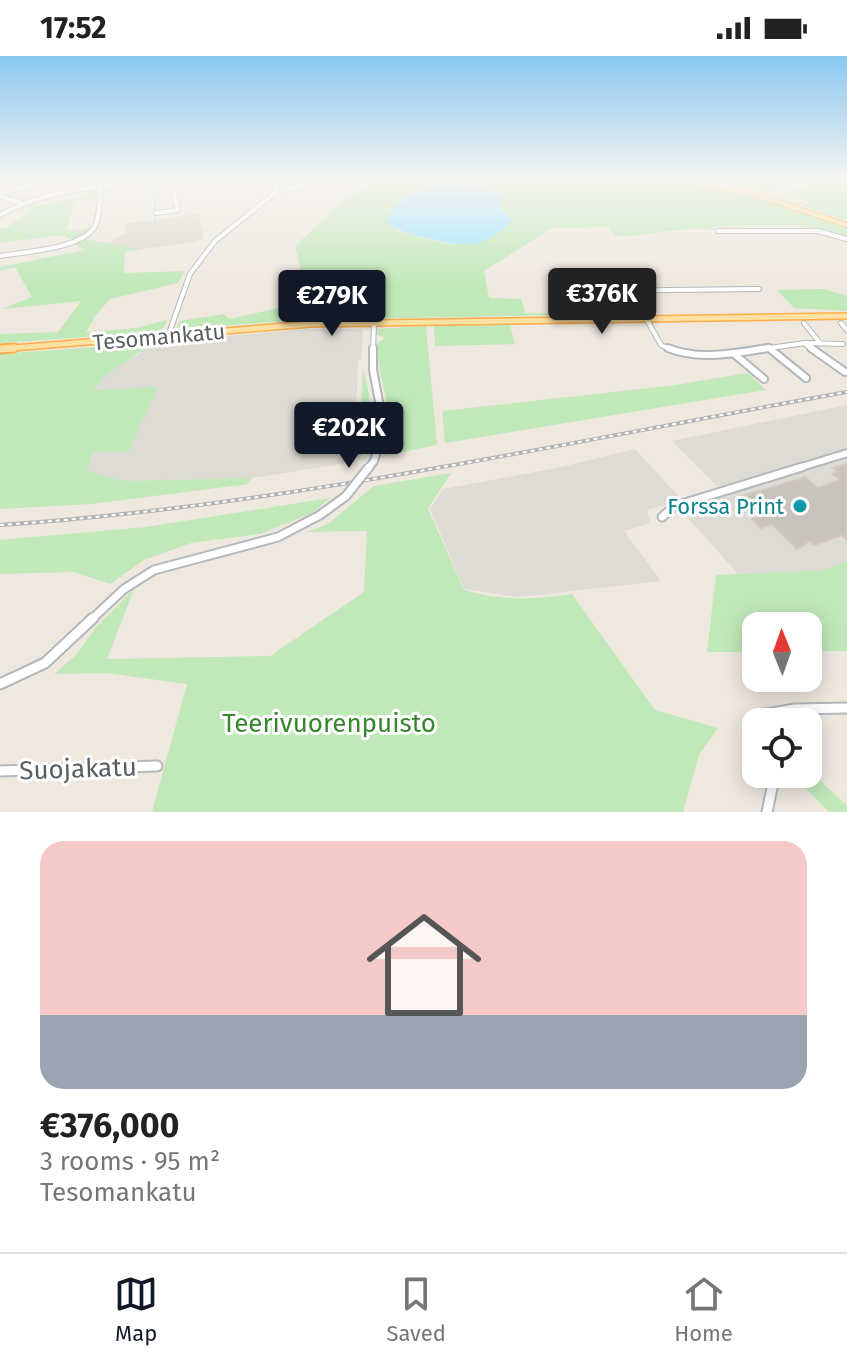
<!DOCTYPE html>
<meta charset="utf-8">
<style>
body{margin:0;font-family:"Fira Sans",sans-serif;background:#f2f2f2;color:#222;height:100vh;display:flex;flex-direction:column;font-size:30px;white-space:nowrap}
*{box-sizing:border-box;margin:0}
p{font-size:26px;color:#767676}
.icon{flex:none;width:44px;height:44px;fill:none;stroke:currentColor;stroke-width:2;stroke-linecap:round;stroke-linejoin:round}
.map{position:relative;height:756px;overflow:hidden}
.side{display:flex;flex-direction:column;background:#fff;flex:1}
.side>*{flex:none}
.needle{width:52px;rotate:359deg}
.buttons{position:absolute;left:742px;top:556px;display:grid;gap:16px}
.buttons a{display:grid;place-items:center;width:80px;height:80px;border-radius:16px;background:#fff;box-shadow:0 4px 20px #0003;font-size:40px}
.price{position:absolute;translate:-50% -68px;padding:0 18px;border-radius:8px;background:#111827;color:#fff;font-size:26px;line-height:52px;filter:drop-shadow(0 2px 4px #0008)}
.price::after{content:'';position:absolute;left:50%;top:48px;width:24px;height:18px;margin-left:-12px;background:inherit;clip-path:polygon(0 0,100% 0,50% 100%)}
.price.current{background:#222;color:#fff}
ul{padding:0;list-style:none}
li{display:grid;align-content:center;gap:16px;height:424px;padding:0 40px}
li+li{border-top:2px solid #e0e0e0}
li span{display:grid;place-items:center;height:248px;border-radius:24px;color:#555}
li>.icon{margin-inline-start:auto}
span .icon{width:144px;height:144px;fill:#fffc;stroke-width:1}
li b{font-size:34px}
.status{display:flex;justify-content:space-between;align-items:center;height:56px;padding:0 40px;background:#fff;direction:ltr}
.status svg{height:22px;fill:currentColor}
.tabs{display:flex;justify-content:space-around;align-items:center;height:112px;border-top:2px solid #e0e0e0;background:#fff;font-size:22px;color:#767676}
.tabs a{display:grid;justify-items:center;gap:4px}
.tabs .current{color:#111827}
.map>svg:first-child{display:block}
.industrial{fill:#dedad4}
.education{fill:#ddd8ce}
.green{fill:#c0e8b9;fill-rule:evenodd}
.water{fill:#9ee5ff}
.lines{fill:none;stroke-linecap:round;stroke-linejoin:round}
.stream{stroke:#9ee5ff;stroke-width:2}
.building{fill:#c8c3bc;stroke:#d3c8bd;stroke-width:2}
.minor-far3-casing{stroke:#b3b8bc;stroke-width:6}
.minor-far2-casing{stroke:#b3b8bc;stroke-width:10}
.minor-far1-casing{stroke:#b3b8bc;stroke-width:11}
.minor-casing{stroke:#b3b8bc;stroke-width:13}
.major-far2-casing{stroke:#ffad47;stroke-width:6}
.major-far1-casing{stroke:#ffad47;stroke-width:8}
.major-casing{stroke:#ffad47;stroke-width:11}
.minor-far3{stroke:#fff;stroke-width:4}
.minor-far2{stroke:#fff;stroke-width:6}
.minor-far1{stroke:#fff;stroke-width:7}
.minor{stroke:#fff;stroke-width:9}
.major-far2{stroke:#ffe1a3;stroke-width:4}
.major-far1{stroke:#ffe1a3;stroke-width:5}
.major{stroke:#ffe1a3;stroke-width:7}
.rail-casing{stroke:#b2b3b3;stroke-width:4}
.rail{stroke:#fff;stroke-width:2;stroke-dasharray:4;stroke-linecap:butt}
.minor-bridge-far1-casing{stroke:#b3b8bc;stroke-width:10;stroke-linecap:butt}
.minor-bridge-casing{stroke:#b3b8bc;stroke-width:11;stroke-linecap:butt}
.minor-bridge-far1{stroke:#fff;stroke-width:6}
.minor-bridge{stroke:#fff;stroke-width:7}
.culture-dot{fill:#0f9aa8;stroke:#fff;stroke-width:3}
.labels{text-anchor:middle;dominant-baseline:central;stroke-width:6;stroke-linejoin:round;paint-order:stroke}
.street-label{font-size:22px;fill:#585f62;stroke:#fff}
.culture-label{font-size:22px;fill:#0d838f;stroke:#fff;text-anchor:end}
.near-park-label{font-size:26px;fill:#36872c;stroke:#fff}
.near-street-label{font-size:26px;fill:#585f62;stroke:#fff}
</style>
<div class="status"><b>17:52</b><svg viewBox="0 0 49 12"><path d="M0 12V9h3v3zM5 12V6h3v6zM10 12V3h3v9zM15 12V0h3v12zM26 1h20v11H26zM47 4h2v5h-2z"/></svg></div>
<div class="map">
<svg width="847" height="756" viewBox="0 0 847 756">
<rect width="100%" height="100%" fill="#eee8df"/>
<path class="industrial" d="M308 273H363L361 303 358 304 354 406 252 422 124 425 87 415 94 396 158 331 94 335 104 318 138 299 149 287Z
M847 349V392L718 431 672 385Z
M635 393 682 444 647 454 650 467 624 475 661 525 519 541 464 533 430 453 443 433 557 412Z
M847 401V505L825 514 738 518 682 455 693 448Z"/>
<path class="education" d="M198 158 204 182 196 186 143 193 107 188 125 177V168Z"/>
<path class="green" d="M367 125 528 128 529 125H675L778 147 847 172V181L800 169 723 170 714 171 716 174C683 169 649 181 615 180L608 171 552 172 484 215 489 242 521 243 526 257 609 258 307 264 176 273 180 265 224 258 229 263 309 245 295 190C319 167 344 145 367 125ZM445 128 475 130 507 158 505 172C460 199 445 187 397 175L388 161C399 138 422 132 445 128Z
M741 125H847V162L844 164 782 143 814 148 784 137 811 127 789 130 770 138 734 128Z
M84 135 96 134 97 143 74 146 67 175 92 172 74 184 61 179 0 187V172H6L31 155V151L17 148 36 150 82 141Z
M83 183 143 193 125 196 124 217 185 215 178 227 110 243 96 259 86 276 137 272 167 264 162 276 0 287V278L58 276 81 245 2 253 32 241 15 211 0 215V211L85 194 73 187Z
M823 233 847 240V255L794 252 777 234Z
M510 269 515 288 435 290 434 270Z
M426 270 437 389 384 400C401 367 376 322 377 287L385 282 377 279 378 273Z
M149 287C129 309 111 308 94 334L158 331 128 396H94L87 415 124 425 252 422 248 428 92 448 0 453V298Z
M363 313C371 345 379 375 358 404Z
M748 317 766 334 445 387 442 355 676 329Z
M451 417 428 453 464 534C501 545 534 544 572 538L655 654 718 672 699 699 683 756H152L187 628 106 617 54 618 77 598 95 572 134 533 107 603 270 600 364 536 367 475 307 476 328 468 374 430Z
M330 442 314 456 260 478 191 487 144 504 110 528 74 516 0 518V484L146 471Z
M847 505V595H808V570H756V596H707L716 519 825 514Z
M808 713 847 750V756H829L793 720 808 718Z"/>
<path class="water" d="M445 128 475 130 498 139 503 156 512 164 510 168C480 193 462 191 426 182 410 178 398 175 385 166 397 140 419 132 445 128Z"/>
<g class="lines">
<path class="stream" d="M154 127V142
M422 132 423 125
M155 144V155
M155 159V165"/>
</g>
<path class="building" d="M847 408V484L842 479 814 489 810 485 797 493 772 468 761 472 752 463 762 459 743 440 805 421 818 432 840 424 833 418 838 416 833 412Z"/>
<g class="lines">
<g class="minor-far3-casing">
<path id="minor-far3" d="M273 125 276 136
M725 132 732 125
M0 138 43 126
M0 141 20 146
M156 157 178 154 172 125
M0 159C50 131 105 131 160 125
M718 175H818L847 183
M0 200C23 196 83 193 95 170 100 160 99 145 101 133
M570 232 582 235 759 233
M631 235 661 289 672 294
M804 267 820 287
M841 267 847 274
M168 280 190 218 215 185 276 136 317 125
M805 288 813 294
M373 294 374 267
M756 294 805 287 843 288"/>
</g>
<g class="minor-far2-casing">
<path id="minor-far2" d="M373 292V314L384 372 374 405
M668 292C699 305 735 297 768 292
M769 292 806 322
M811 292 845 316
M733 297 764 323
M795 413 847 397"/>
</g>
<g class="minor-far1-casing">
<path id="minor-far1" d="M662 461 675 450 802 411
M91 564 124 533 154 514 278 481 320 459 346 440"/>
</g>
<g class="minor-casing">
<path id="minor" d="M0 628 45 607 93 562
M757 666 759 659 795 653 847 652
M792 666 795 653
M0 715 157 710
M767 756 775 718"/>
</g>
<g class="major-far2-casing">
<path id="major-far2" d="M685 125 759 140 847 169"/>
</g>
<g class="major-far1-casing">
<path id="major-far1" d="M0 293 311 268 847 260"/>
</g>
<g class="major-casing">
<path id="major" d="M0 293 14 292"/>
</g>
<use href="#minor-far3" class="minor-far3"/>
<use href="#minor-far2" class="minor-far2"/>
<use href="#minor-far1" class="minor-far1"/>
<use href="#minor" class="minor"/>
<use href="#major-far2" class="major-far2"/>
<use href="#major-far1" class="major-far1"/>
<use href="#major" class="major"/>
<g class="rail-casing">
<path id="rail" d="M0 469C284 450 567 386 847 336"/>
</g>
<use href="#rail" class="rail"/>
<g class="minor-bridge-far1-casing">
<path id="minor-bridge-far1" d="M368 413 374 405"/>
</g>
<g class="minor-bridge-casing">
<path id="minor-bridge" d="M346 440 369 411"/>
</g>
<use href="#minor-bridge-far1" class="minor-bridge-far1"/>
<use href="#minor-bridge" class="minor-bridge"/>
</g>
<linearGradient id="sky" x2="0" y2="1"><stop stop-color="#8ac8f1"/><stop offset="0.54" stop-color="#f7f5f1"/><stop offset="1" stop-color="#f7f5f1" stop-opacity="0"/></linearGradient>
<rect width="847" height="231" fill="url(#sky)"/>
<circle class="culture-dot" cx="800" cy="450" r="8"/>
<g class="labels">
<g class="street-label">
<text transform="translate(159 281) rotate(-5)">Tesomankatu</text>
</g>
<g class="culture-label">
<text x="784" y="450">Forssa Print</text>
</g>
<g class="near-park-label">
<text x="329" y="667">Teerivuorenpuisto</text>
</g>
<g class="near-street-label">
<text transform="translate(78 713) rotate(-2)">Suojakatu</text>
</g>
</g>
</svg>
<div class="buttons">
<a><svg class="needle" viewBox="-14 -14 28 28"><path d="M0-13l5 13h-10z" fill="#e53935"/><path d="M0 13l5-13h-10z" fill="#767676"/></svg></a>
<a><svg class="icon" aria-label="locate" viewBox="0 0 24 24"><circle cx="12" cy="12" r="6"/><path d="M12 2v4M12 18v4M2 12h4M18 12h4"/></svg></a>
</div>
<b class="price current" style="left:602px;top:280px">€376K</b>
<b class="price" style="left:332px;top:282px">€279K</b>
<b class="price" style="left:349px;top:414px">€202K</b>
</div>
<section class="side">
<ul>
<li><span style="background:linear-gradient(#f6c9c9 70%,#9aa5b1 0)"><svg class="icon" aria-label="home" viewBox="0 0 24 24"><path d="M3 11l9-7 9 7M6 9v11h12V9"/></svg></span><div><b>€376,000</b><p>3 rooms · 95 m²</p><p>Tesomankatu</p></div></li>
</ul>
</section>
<nav class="tabs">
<a class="current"><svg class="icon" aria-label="map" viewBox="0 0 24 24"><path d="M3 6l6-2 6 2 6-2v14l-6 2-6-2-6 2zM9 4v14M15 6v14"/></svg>Map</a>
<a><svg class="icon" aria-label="saved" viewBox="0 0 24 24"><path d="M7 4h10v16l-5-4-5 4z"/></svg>Saved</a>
<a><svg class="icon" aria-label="home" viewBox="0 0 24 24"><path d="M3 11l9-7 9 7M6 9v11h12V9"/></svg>Home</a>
</nav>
